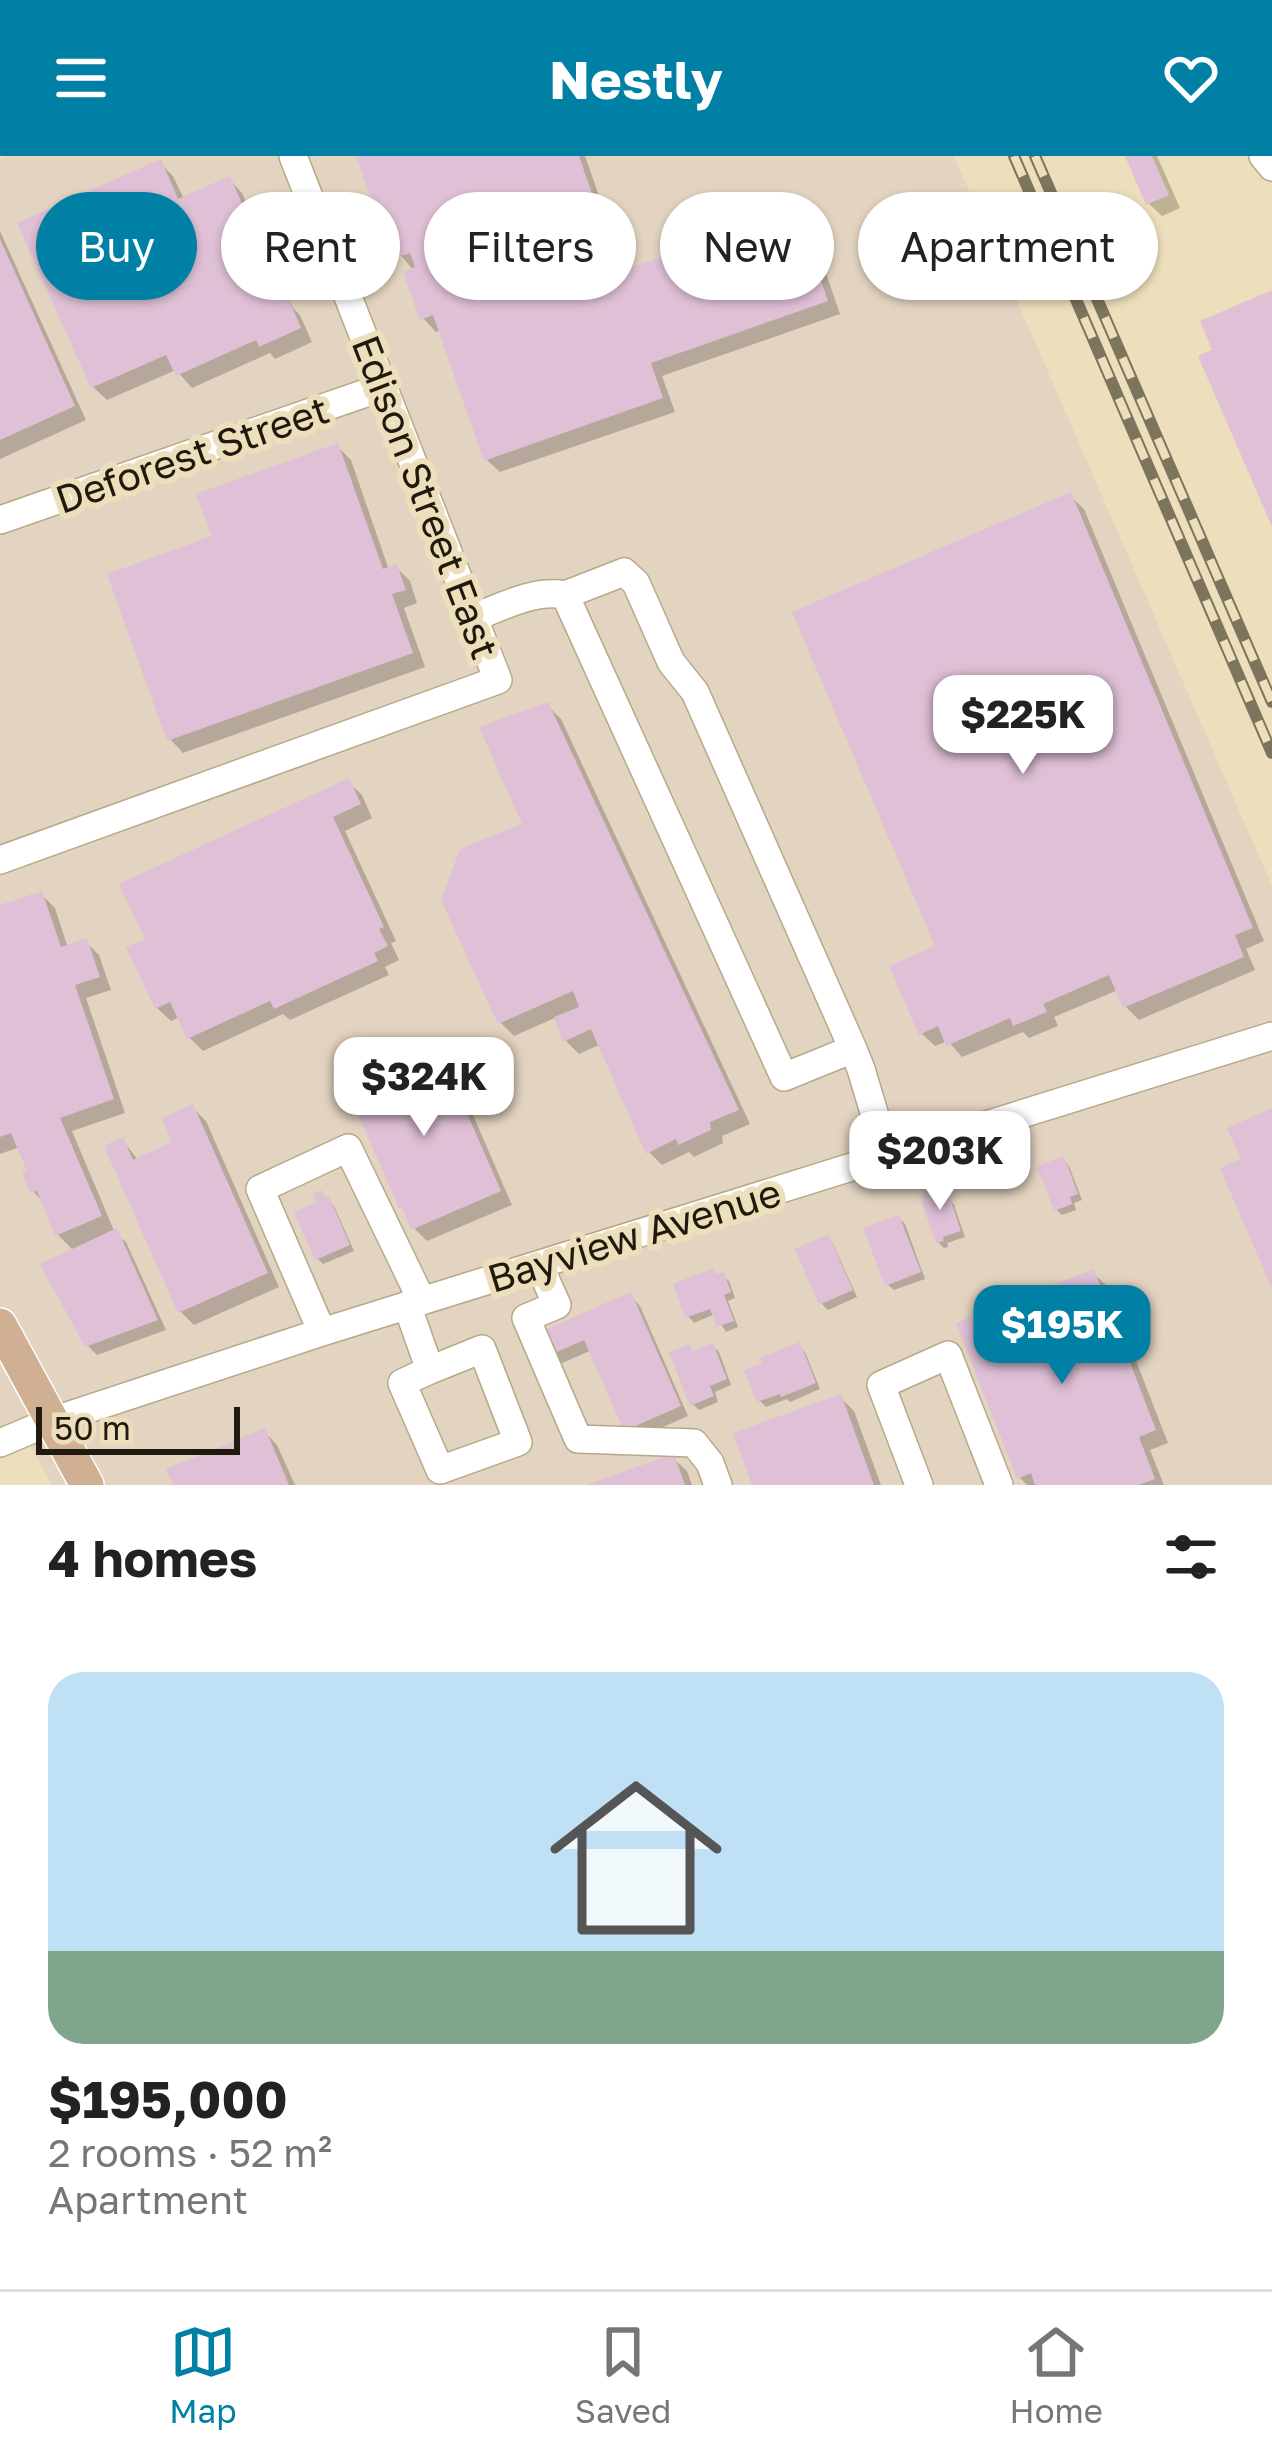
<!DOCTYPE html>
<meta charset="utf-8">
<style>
body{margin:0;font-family:"Golos Text",sans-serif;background:#f6f6f6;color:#222;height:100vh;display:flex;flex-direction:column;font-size:45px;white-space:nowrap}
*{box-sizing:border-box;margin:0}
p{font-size:39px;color:#767676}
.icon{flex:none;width:66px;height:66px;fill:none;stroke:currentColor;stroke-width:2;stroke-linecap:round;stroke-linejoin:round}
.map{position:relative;height:1329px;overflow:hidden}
.panel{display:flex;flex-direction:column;background:#fff;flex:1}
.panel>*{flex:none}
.top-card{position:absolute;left:36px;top:36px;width:1200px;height:108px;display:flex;gap:24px}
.scale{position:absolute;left:36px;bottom:30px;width:204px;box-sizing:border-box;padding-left:12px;border:6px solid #1f1a0d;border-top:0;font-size:33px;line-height:42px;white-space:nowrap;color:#1f1a0d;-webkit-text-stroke:9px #eddfbc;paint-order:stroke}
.price{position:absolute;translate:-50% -102px;padding:0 27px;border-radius:24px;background:#fff;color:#222;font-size:39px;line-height:78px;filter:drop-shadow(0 3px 6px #0008)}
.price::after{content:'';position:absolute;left:50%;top:72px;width:36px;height:27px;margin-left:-18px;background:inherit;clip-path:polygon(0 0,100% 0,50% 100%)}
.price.current{background:#0180a5;color:#fff}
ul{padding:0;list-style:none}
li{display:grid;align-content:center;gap:24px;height:636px;padding:0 48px}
li span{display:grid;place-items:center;height:372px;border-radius:36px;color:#555}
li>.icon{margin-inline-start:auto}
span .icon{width:216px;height:216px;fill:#fffc;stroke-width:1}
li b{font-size:51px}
h2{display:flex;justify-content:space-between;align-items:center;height:144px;padding:0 48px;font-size:51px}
.pill{padding:0 42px;border-radius:54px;background:#fff;box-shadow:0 3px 9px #0004;font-size:42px;line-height:108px}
.pill.current{background:#0180a5;color:#fff}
header{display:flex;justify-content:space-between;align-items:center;height:156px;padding:0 48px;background:#0180a5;color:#fff;font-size:54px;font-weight:700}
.tab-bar{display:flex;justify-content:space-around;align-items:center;height:168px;border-top:3px solid #e0e0e0;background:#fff;font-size:33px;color:#767676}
.tab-bar a{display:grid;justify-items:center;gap:6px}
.tab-bar .current{color:#0180a5}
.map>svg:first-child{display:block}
.industrial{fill:#e3d3c1}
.shadow{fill:#0003}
.building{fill:#dfc0d6}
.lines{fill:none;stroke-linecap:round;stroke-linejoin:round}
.minor-casing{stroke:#b6a988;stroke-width:30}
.major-casing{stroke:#fff;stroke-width:36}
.minor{stroke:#fff;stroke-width:27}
.major{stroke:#d0b093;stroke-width:33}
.rail-casing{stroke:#7d745d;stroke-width:12}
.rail{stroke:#eddfbc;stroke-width:8;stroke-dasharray:22;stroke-linecap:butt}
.labels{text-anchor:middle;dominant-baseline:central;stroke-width:12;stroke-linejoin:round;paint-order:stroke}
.street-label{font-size:39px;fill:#1f1a0d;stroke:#eddfbc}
</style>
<header><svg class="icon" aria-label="menu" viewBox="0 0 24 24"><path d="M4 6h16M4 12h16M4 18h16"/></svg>Nestly<svg class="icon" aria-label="heart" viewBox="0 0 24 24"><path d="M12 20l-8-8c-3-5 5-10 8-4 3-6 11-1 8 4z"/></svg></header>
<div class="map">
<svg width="1272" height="1329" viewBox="0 0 1272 1329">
<rect width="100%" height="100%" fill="#eddfbc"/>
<path class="industrial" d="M7 0H954L1272 730V1329H52L16 1263 0 1271V3Z"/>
<path class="shadow" d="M359 0H585L626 117 796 58 810 71 840 158 662 220 675 256 500 316 486 303 441 174 436 176 423 162 414 115 389 85Z
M1128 0H1157L1180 52 1162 60 1148 47Z
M160 7 173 20 184 43 229 23 242 37 293 152 300 159 312 186 275 203 270 197 192 232 176 214 107 244 93 231Z
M0 75 86 264 0 303Z
M337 290 351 304 389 414 396 411 410 425 417 447 404 452 425 511 183 597 170 583 216 382Z
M1070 340 1084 353 1264 785 1246 793 1255 814 1139 864 1126 851 1118 834 1054 861 1058 870 1029 882 1023 876 962 901 948 885 935 890 921 877 939 792Z
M547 549 561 563 750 968 722 980 723 987 694 1001 689 996 662 1009 649 996 601 888 579 898 566 885 557 861 514 880 500 866 526 670Z
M348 626 362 639 372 662 345 675 396 785 391 787 399 804 385 811 389 819 290 864 283 858 203 895 190 882 180 861 171 865 157 852 149 784Z
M41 738 55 752 68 792 86 786 99 799 111 834 86 842 125 957 72 975 115 1077 126 1086 166 1174 97 1199 87 1189 74 1095 58 1079 45 1048 33 1035 31 1017 20 991 0 998V752Z
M437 895 451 908 512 1049 427 1085 414 1072Z
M193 952 206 965 279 1131 194 1169 180 1155 123 985 139 1005 176 988Z
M1063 1004 1069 1010 1082 1044 1074 1047 1076 1054 1062 1059 1056 1053Z
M940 1032 954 1049 965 1081 947 1087 948 1091 944 1092 938 1086Z
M321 1037 334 1050 354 1095 323 1108 317 1102Z
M899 1062 905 1068 925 1123 894 1134 887 1128Z
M827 1081 833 1088 857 1141 828 1154 822 1148Z
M1093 1117 1107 1130 1168 1287 1150 1294 1164 1329H1027L1019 1321Z
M723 1119 729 1125 735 1142 728 1145 738 1171 726 1176 715 1158 694 1167 688 1160 718 1121Z
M631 1140 640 1150 688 1260 636 1283 592 1194 562 1207 553 1197Z
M712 1190 719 1196 731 1229 715 1236 718 1246 699 1254 693 1248 689 1192 695 1197Z
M799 1190 805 1196 820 1233 790 1246 787 1243 766 1251 760 1245Z
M841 1242 854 1255 881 1329H755Z
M264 1275 277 1289 295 1329H176Z
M673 1302 687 1315 692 1329H595Z"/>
<path class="building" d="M356 0H579L619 116 797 54 828 145 651 207 663 242 484 305 433 159 420 164 403 116 415 111 410 97 397 101 391 85 386 87Z
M1125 0H1152L1169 39 1146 49Z
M161 3 178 43 230 20 284 144 288 142 301 172 259 191 256 184 176 220 166 199 91 232 17 67Z
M0 83 75 250 0 284Z
M1272 134V371L1198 200 1212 194 1200 165Z
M338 287 383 413 397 408 406 434 392 438 413 497 167 585 107 418 212 380 196 338Z
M1071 336 1253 772 1235 779 1244 801 1123 852 1109 819 1043 848 1047 856 1013 870 1010 862 946 890 938 870 919 879 889 810 935 790 792 456Z
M548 546 739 954 710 966 711 974 678 989 676 983 646 998 591 873 563 886 554 861 579 851 573 835 498 868 441 744 460 693 522 668 479 571Z
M349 622 361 648 333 661 384 771 379 773 388 790 374 797 378 805 274 853 270 845 187 883 170 846 155 853 126 791 145 783 119 728Z
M42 735 61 791 87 782 100 821 75 829 114 943 60 962 102 1060 55 1080 37 1035 30 1037 22 1016 27 1015 11 977 0 981V749Z
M438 891 501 1035 411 1074 402 1051 399 1052 346 931Z
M193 948 268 1117 178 1157 104 990 123 981 133 1004 172 986 162 962Z
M1272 952V1133L1220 1012 1241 1003 1227 972Z
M1064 1000 1078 1038 1070 1041 1072 1048 1054 1055 1037 1010Z
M941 1028 945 1040 949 1039 961 1075 943 1081 944 1085 936 1087 921 1044 923 1043 922 1039 925 1038 924 1034Z
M322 1034 325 1042 329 1040 350 1089 315 1104 294 1056 316 1046 313 1038Z
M899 1059 921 1116 885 1130 863 1072Z
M117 1072 158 1164 85 1191 40 1108Z
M828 1078 853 1134 819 1149 795 1093Z
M714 1112 716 1118 724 1116 731 1136 724 1139 734 1165 717 1171 710 1153 685 1162 673 1128Z
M1094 1113 1156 1274 1139 1281 1155 1323 1139 1329H1035L1031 1317 1017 1323 956 1167Z
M631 1136 681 1250 624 1275 584 1184 550 1199 540 1176Z
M800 1186 816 1227 781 1241 780 1238 757 1246 744 1214 762 1207 760 1202Z
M713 1187 727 1223 710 1230 714 1240 690 1250 669 1196 690 1188 692 1195Z
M841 1238 874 1329H752L733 1277Z
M265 1272 289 1329H173L166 1313Z
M674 1298 685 1329H588V1328Z"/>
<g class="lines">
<g class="minor-casing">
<path id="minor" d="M1263 0 1272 11
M0 364 383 231
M473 462C501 451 535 433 565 439
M0 704 498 524 293 0
M853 893 784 921 565 439 624 416 636 427 671 506 695 536 853 893 861 913 887 1000
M539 1109 557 1149 526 1162 578 1283 694 1287 710 1307 718 1329
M407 1149 430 1214 482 1193 518 1286 440 1314 402 1227 430 1214
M322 1176 260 1033 348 992 422 1145
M0 1287 52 1265 322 1176 1272 880
M919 1329 881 1229 948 1199 999 1329"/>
</g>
<g class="major-casing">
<path id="major" d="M0 1169 87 1329"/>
</g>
<use href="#minor" class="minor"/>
<use href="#major" class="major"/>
<g class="rail-casing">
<path id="rail" d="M1014 0 1272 597
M1035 0 1272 546"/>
</g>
<use href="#rail" class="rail"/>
</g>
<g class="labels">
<g class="street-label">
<text transform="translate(192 298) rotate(-19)">Deforest Street</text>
<text transform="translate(426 341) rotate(69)">Edison Street East</text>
<text transform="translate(634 1079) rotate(-17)">Bayview Avenue</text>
</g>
</g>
</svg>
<div class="scale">50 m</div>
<b class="price" style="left:1023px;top:621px">$225K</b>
<b class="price" style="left:424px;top:983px">$324K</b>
<b class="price" style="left:940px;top:1057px">$203K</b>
<b class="price current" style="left:1062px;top:1231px">$195K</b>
<div class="top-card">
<a class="pill current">Buy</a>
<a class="pill">Rent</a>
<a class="pill">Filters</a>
<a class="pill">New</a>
<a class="pill">Apartment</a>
</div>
</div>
<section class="panel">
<h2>4 homes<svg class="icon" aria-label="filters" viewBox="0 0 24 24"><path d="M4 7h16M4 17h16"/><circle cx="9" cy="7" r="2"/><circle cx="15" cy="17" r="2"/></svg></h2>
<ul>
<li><span style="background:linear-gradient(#bfe0f5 75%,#7fa58c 0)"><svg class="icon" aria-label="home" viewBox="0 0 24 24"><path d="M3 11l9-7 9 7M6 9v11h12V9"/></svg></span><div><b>$195,000</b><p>2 rooms · 52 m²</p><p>Apartment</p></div></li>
</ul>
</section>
<nav class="tab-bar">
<a class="current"><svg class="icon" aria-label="map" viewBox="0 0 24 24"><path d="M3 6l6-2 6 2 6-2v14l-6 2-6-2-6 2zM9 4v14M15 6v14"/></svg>Map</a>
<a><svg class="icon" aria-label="saved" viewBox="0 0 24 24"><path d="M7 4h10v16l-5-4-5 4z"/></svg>Saved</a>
<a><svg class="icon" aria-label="home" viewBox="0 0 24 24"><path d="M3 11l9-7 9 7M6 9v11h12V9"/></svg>Home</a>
</nav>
